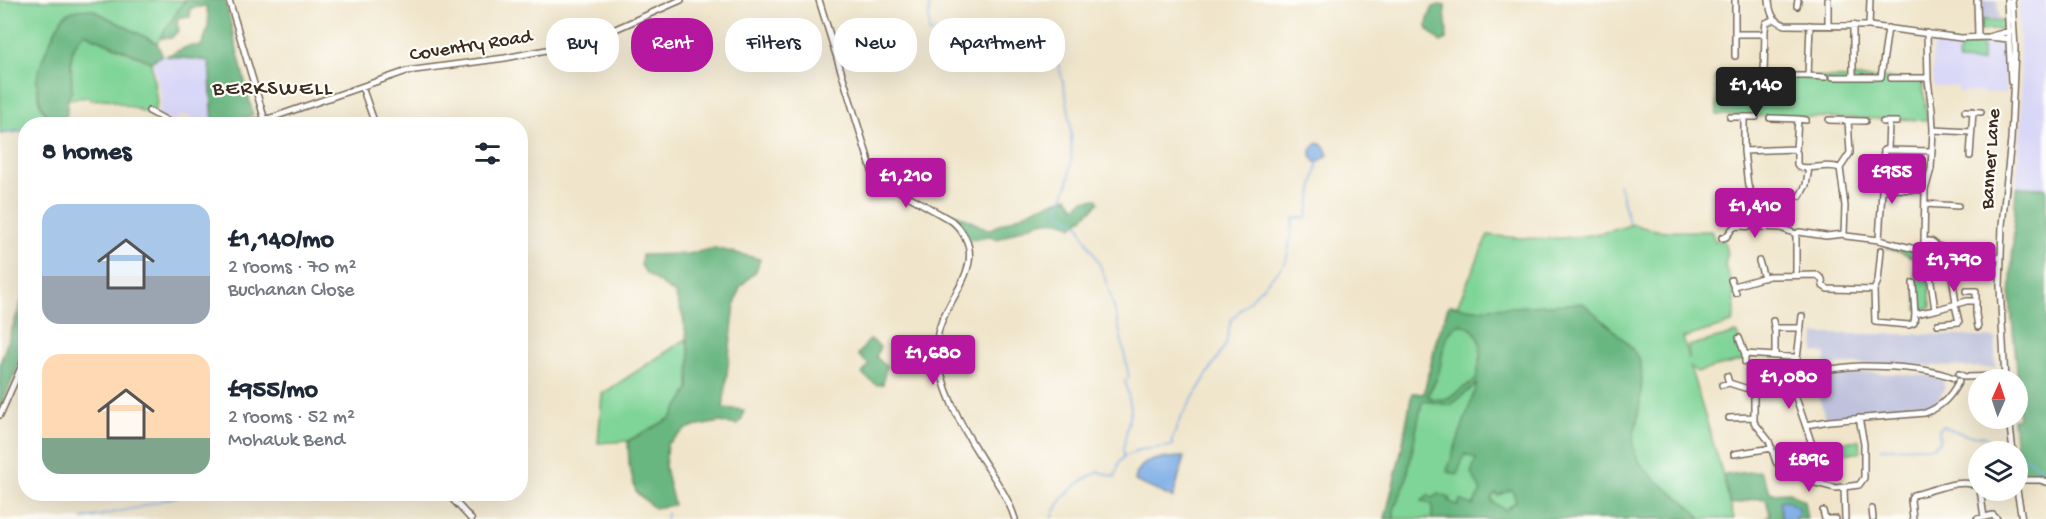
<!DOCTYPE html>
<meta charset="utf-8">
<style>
body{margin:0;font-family:"Gochi Hand",sans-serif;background:#f2f2f3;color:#1f2937;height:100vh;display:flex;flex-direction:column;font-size:22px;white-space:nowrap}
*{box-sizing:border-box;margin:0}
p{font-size:20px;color:#747a83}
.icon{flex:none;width:33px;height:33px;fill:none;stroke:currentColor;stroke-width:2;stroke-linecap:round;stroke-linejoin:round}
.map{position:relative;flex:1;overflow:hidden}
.drawer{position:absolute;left:18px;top:117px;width:510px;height:384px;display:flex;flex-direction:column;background:#fff;border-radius:24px;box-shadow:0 6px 24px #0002}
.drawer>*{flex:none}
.top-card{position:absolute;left:546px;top:18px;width:570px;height:54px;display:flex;gap:12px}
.needle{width:39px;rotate:3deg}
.buttons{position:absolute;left:1968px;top:369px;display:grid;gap:12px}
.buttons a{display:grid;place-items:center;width:60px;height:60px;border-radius:50%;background:#fff;box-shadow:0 6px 24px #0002;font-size:30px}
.price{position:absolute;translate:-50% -51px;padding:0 14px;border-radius:6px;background:#b5179e;color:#fff;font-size:20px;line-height:39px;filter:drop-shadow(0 2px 3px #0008)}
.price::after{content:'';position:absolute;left:50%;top:36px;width:18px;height:14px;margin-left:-9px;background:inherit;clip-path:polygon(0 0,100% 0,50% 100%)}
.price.active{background:#222;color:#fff}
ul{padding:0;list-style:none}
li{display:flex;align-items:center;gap:18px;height:150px;padding:0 24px}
li span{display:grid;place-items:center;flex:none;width:168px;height:120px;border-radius:18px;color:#555}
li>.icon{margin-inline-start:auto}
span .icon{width:72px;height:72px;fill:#fffc;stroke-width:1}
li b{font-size:26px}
h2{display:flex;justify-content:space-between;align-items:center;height:72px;padding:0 24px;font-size:26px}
.pill{padding:0 21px;border-radius:24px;background:#fff;box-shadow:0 6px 24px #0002;font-size:21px;line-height:54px}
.pill.active{background:#b5179e;color:#fff}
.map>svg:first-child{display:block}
.built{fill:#d9d7f7}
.industrial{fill:#c0c2dd}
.green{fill:#7fd497;stroke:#5d7f5a;stroke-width:1.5}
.forest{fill:#67b680;stroke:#51704f;stroke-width:1.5;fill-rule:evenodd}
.water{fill:#7aace6;stroke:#5a6b82;stroke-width:1.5}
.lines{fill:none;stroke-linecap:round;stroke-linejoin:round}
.stream{stroke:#7aace6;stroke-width:1.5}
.minor-casing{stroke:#7a6b5a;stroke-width:8}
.minor{stroke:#fff;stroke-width:5}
.labels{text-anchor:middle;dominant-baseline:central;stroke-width:4.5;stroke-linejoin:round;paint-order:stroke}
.street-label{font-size:20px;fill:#3b2a1e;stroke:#fdfcf7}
.quarter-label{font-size:22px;letter-spacing:1.5px;fill:#3b2a1e;stroke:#fdfcf7}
</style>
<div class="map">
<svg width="2046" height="519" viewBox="0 0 2046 519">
<rect width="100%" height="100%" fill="#fdfcf7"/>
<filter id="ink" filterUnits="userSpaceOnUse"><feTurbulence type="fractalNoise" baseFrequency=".0167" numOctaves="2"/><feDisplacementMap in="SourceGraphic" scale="12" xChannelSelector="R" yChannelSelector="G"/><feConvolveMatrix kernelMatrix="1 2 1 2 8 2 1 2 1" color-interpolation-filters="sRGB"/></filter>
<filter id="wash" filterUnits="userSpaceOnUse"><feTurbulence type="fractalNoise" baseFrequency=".008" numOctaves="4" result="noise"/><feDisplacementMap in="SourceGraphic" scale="24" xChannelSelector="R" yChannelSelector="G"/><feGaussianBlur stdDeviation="1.35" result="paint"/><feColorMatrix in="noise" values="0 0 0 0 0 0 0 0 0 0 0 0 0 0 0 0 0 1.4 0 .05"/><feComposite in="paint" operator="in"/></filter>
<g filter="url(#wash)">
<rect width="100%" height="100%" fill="#f0e5ca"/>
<path class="built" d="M2018 0H2046V188L2016 187 2022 116Z
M1934 40 1965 44H1999L2003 46 2006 93 1958 92V86H1934L1932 60Z
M162 55 209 61 212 123 179 115 177 124 158 115 161 97 153 62Z"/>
<path class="industrial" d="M1981 0H1997L1999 20H1981Z
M1815 334H1923L1996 338 1995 368 1882 364H1843L1825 367 1826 354 1814 353Z
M1859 372 1933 376 1942 380 1945 387 1935 406 1825 418 1812 373 1837 374Z"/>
<path class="green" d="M0 0H185L157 43 91 9 39 102 51 124H26L25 131 0 134Z
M1981 20 2004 21 2005 25 2003 29 1980 31Z
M84 33 151 62 157 102 154 112 148 113 108 99 90 100V97L68 99C76 82 66 61 75 45 77 40 81 37 84 33Z
M1963 44H1982V62L1959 61 1958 56Z
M1716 76 1922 79 1927 120 1717 115Z
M1633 224C1659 234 1683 231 1711 231L1715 241 1724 240 1727 255 1725 266 1733 288 1735 312 1732 323 1683 338 1689 359 1688 346 1737 333 1744 360 1697 372 1690 367 1723 475 1734 519H1385L1402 448 1412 393 1424 394 1437 338 1449 305 1457 306 1488 235C1536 241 1586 241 1633 224Z
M1888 245C1900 248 1917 249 1923 261H1927L1931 307 1917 310 1914 258 1904 253 1887 249Z
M1941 256 1989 264 1994 277H1960L1958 270H1949L1947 267 1935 268 1937 260Z
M686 339 690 356 689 390 671 418 628 441 598 443 602 394Z
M1859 440 1860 451 1858 453 1818 454 1816 445Z"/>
<path class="forest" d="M185 0H225L253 115 229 124H213L209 61 166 56 189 46H201C208 32 211 21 206 6L190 8V17H179L177 23 179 30 171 38H160Z
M1439 5 1445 6C1444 17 1449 28 1446 39L1441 42C1425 29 1423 28 1433 7Z
M91 9 157 43 162 55 151 62 84 33 73 47 71 63 72 91 68 98 66 121 75 122V124H51C43 110 37 98 37 81 37 68 56 26 64 16 71 9 82 10 91 9Z
M2016 187 2046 188V480L2035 476 2021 477 2018 471V452L2016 451 2013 419 2018 418V380L2010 299Z
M1068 197 1075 207 1084 200 1098 199 1099 203 1072 227C1051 210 1018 231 997 240L991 236 970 240 959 224 937 209 963 217 988 230 1039 207Z
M715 248 760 259 756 271 740 287 735 304 723 408 744 410 742 419 737 425 720 422 688 428 667 444 665 468 674 505 654 508 636 492 629 464 628 441 671 418 689 390 690 356 683 317 675 294 646 273 641 265 642 255 689 254Z
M25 291V349L0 409V364Z
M1583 303C1598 317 1634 344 1640 362 1644 373 1640 404 1638 416 1636 431 1629 442 1636 456 1650 484 1684 495 1701 519H1432V504L1422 501 1429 495 1432 498 1438 494 1450 498 1449 501 1458 506 1460 500 1473 505 1481 491 1471 473 1476 459 1465 454 1457 475 1447 471 1477 384 1451 405C1442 405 1431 400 1422 402L1406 481 1394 510V519H1385L1402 448 1412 393 1424 394 1437 338 1449 305 1474 309ZM1461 324C1489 333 1480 358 1476 380 1459 388 1448 407 1428 396 1430 388 1436 383 1438 375 1444 356 1441 332 1461 324ZM1510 490 1513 492 1516 501 1506 510 1492 502V497L1496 493 1498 496Z
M869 340H872L880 347 876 357 886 366 883 384 877 385 862 374 869 365 858 355Z
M1760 471 1771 493 1789 492 1804 501 1807 519H1764L1770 514 1766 499C1749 496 1745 504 1730 504L1723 475Z"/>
<path class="water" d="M1318 143 1324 146 1328 155 1317 163C1309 155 1308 150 1318 143Z
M1184 457 1173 498 1135 481C1138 456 1164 458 1184 457Z
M1786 500 1797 507 1800 512 1794 519H1782L1780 501Z"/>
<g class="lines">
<path class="stream" d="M929 0V33C942 33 955 33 968 35 999 41 1019 50 1052 46 1066 85 1075 130 1070 172 1069 178 1068 185 1066 190 1063 198 1059 204 1058 212L1080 226C1084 241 1095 253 1101 268 1115 304 1122 340 1129 378L1125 381 1131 408 1123 449 1124 457 1119 462 1115 477 1099 472C1078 480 1058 498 1052 519
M0 132 26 130
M1619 183 1629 223
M1880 448 1932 447 1940 442 1939 429 1942 426 1966 435 1983 436 2006 452
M1125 457 1138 450 1172 446V440L1180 419 1226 344 1231 320 1286 262 1294 218H1307L1318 162
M2023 457 2030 460 2046 474
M83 519 136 508 186 494
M666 519 667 513"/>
</g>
</g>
<g filter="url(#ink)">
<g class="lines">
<g class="minor-casing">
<path id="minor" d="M229 0 266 124
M819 0 873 174 882 181 952 221C1000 264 934 303 937 346 939 386 961 426 982 459 994 478 1008 497 1015 519
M1735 0V34H1765
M1769 0C1770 13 1772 20 1785 25L1869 26 1961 38 1988 37
M1828 0V25
M1977 0 1978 37
M2007 0 2011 82
M1797 6 1798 0
M1810 25 1808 76 1825 77
M1853 25V77H1881L1888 28
M1869 26 1870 0
M2009 39 1988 37 2010 31
M1735 56V34
M1731 75 1764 76 1765 30 1766 23 1774 19
M1764 76H1783
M1791 76H1808
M1833 77H1853
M1891 78H1927
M362 87 375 124
M149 111 173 124
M1965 111 1981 112
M1730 117H1744V151
M1744 117H1756
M1770 118 1798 119
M1829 120 1865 121
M1883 122H1897
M240 124 271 118 407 71 505 58 572 45 602 35 681 0
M1933 130 1971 132
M1888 149 1889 122
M1796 150 1798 119 1806 120
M1970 156 1973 111
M1840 168 1850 153 1848 121
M1890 189 1883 161 1884 150 1932 151
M1800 196 1806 185 1809 168
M1925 204 1958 206
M1754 227 1756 200 1748 186 1744 151 1794 149 1797 153V164L1799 167C1813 170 1826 163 1840 168L1845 206 1844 234 1846 236 1879 240 1923 251
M1722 238 1726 237 1733 228 1737 226 1781 228 1796 234
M1879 240 1882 191 1890 189 1925 190
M1922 248a7 7 0 1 1 14 0a7 7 0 1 1-14 0Z
M1924 243 1925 190 1931 169 1933 130 1932 110 1928 80 1927 33
M1935 245C1957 254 1978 257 2001 258
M1759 261 1764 278
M1796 275V234L1799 232 1826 236 1844 234
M1952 275 1956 304
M1731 280 1736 293
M1913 283 1915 314
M1734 286 1769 276 1817 275 1822 279 1823 286 1828 289 1874 290 1875 322 1909 325 1914 323 1915 314 1935 310 1927 254
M1874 290 1878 281 1881 250
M1966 291H1976V314L1978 327
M1935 310 1967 301H1975
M1773 321 1775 332V356
M1938 324 1959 322 1955 305
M1775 328H1801
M1739 338 1745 354
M1797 359 1802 316
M1745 362V354L1790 357H1795C1798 361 1799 365 1805 367 1823 373 1842 366 1861 366 1889 366 1927 367 1954 378
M1959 374 1965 377 2005 376
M2005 380 2000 286 2002 225 2011 140 2015 49 2012 0
M1729 383 1745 388H1787L1794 392 1816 456 1812 482
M1722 385 1729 383 1727 376
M1754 388V422L1769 441 1776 462 1781 468 1812 482 1836 488 1859 485 1864 478V444L1859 418
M0 415 26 356
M1729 418 1752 417
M2009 418 2013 452
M1806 425 1829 421 1925 413C1942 407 1951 396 1959 381
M1734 454 1772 448
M2018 480H2040L2046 482
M1844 488 1845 519
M1980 490 1984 517
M2017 490 2022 519
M448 494 471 519
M1872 509 1873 519
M1823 511 1825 519H1836
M1913 519 1911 500 1913 495C1931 492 1962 476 1978 487
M1977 519 1993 515 1997 519"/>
</g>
<use href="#minor" class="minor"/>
</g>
</g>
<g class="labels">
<g class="street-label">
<text transform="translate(471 47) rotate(-9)">Coventry Road</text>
<text transform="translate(1992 159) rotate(-86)">Banner Lane</text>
</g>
<g class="quarter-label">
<text x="273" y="90">BERKSWELL</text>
</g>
</g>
</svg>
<div class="buttons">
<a><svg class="needle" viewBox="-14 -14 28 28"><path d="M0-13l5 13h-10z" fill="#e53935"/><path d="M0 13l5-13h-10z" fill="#747a83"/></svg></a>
<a><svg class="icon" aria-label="layers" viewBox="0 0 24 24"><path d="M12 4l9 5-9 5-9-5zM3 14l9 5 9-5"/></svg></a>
</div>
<b class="price active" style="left:1756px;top:118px">£1,140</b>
<b class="price" style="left:1892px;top:205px">£955</b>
<b class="price" style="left:906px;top:209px">£1,210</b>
<b class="price" style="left:1755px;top:239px">£1,410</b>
<b class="price" style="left:1954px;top:293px">£1,790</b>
<b class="price" style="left:933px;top:386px">£1,680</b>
<b class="price" style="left:1789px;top:410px">£1,080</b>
<b class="price" style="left:1809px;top:493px">£896</b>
<div class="top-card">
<a class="pill">Buy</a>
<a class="pill active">Rent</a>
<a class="pill">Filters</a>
<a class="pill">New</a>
<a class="pill">Apartment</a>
</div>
<section class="drawer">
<h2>8 homes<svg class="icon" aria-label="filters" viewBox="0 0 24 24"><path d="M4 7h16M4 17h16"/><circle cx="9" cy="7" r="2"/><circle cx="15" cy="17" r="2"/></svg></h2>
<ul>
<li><span style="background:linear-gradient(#a9c7e8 60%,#9aa5b1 0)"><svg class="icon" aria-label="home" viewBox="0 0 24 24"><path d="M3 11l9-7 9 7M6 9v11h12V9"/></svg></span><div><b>£1,140/mo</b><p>2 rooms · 70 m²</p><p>Buchanan Close</p></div></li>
<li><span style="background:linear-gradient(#ffd9b3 70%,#7fa58c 0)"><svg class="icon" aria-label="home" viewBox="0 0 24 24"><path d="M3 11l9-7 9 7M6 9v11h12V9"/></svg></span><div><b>£955/mo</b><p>2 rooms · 52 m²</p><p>Mohawk Bend</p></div></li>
</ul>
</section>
</div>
